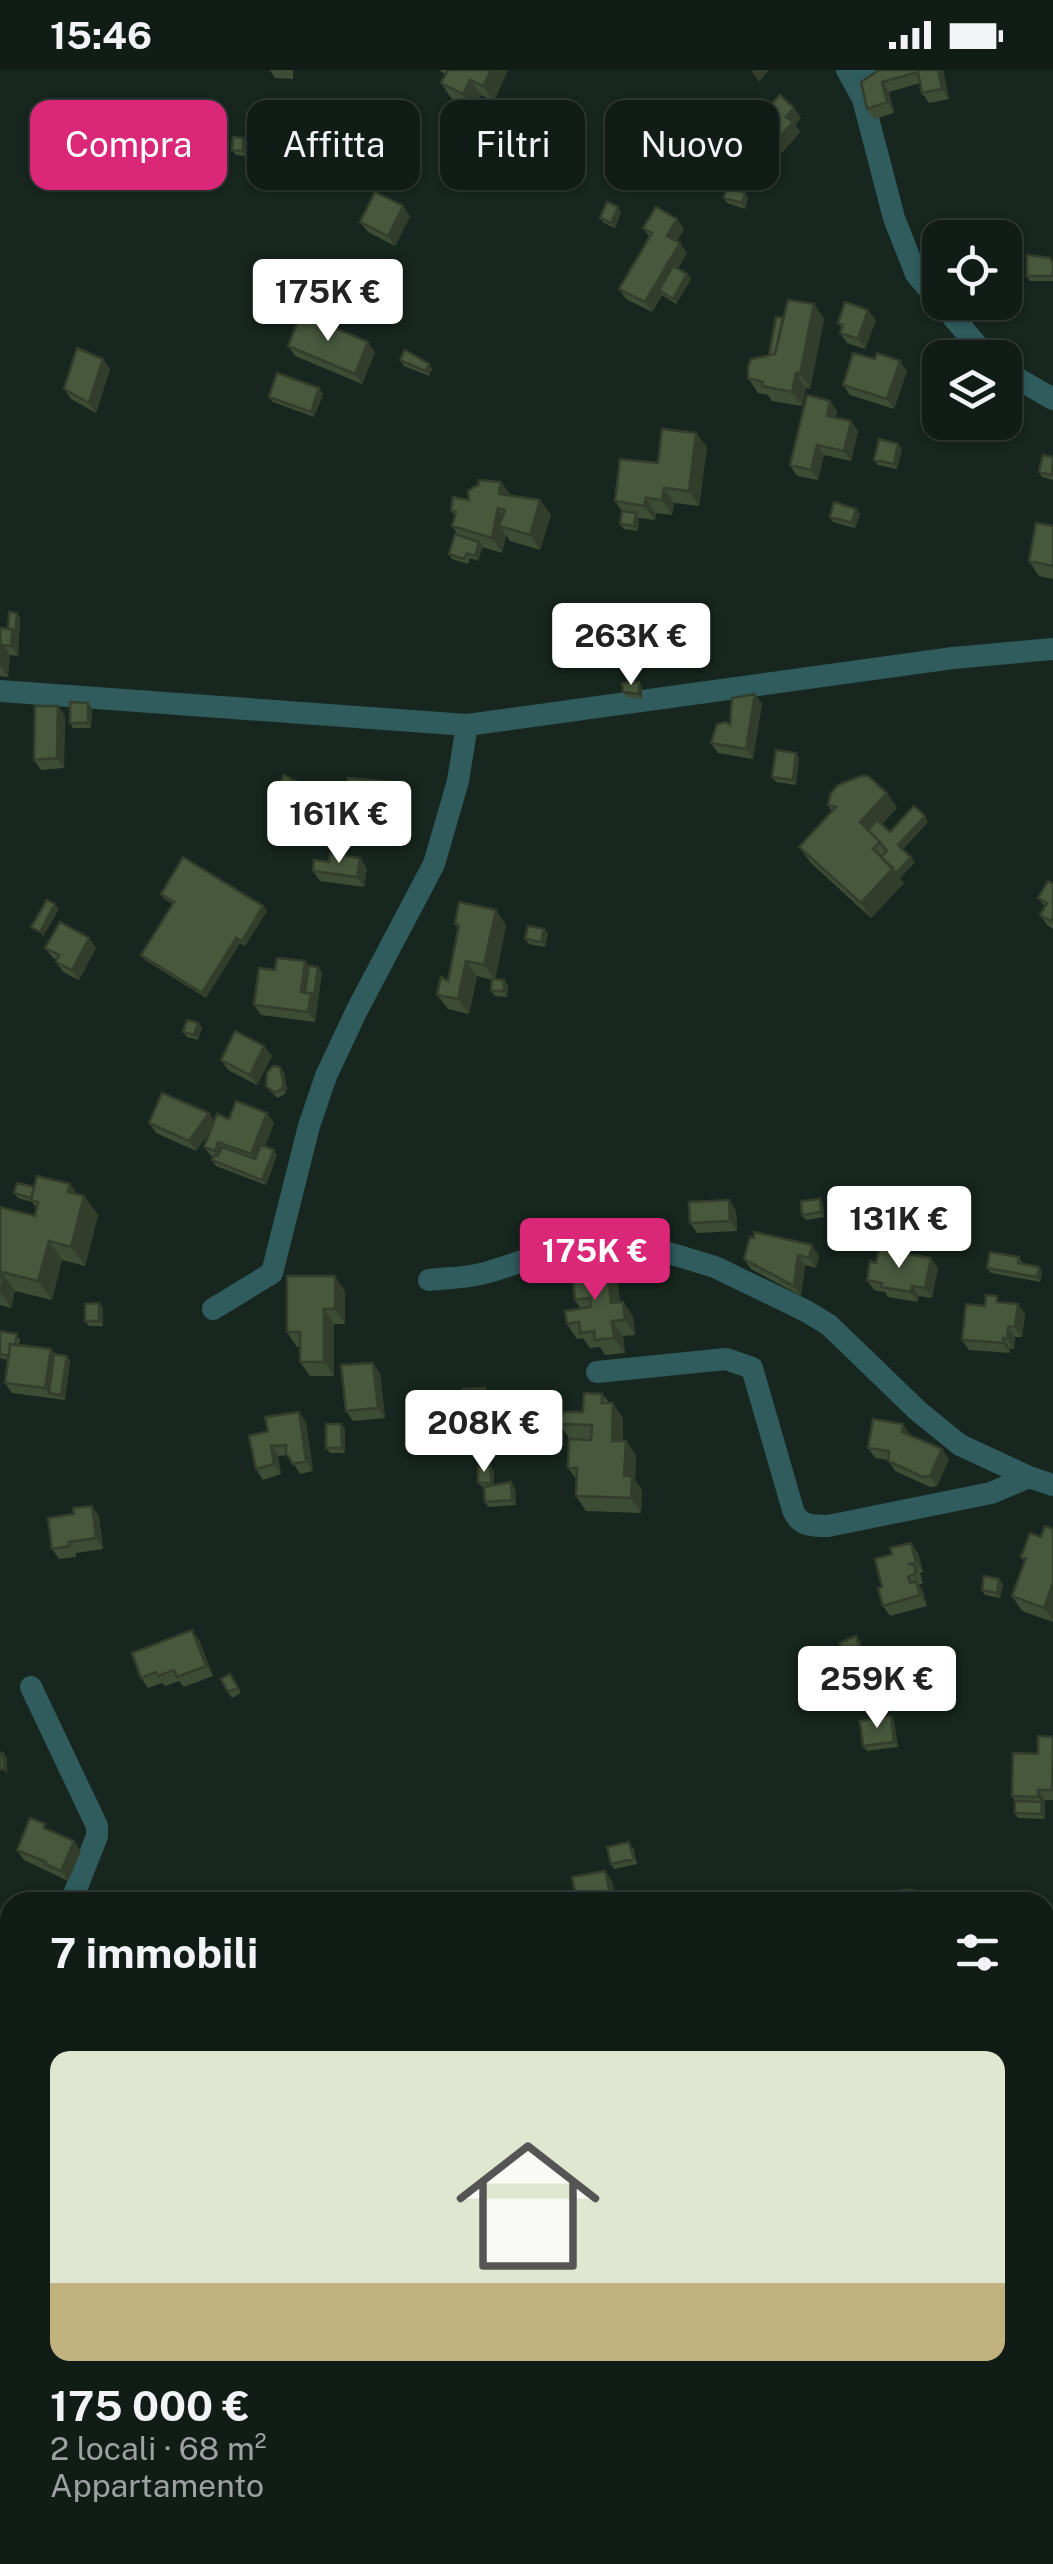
<!DOCTYPE html>
<html lang="it">
<meta charset="utf-8">
<style>
body{margin:0;font-family:"Public Sans",sans-serif;background:#1a2520;color:#f1f3f6;height:100vh;display:flex;flex-direction:column;font-size:38px;white-space:nowrap}
*{box-sizing:border-box;margin:0}
p{font-size:32px;color:#9ca1a1}
.icon{flex:none;width:55px;height:55px;fill:none;stroke:currentColor;stroke-width:2;stroke-linecap:round;stroke-linejoin:round}
.map{position:relative;flex:1;overflow:hidden}
.drawer{position:absolute;left:0px;top:1822px;width:1055px;height:672px;display:flex;flex-direction:column;background:#111c17;border-radius:30px 30px 0 0;box-shadow:0 2px 8px #0004,0 0 0 2px #303a36}
.drawer>*{flex:none}
.banner{position:absolute;left:30px;top:30px;width:995px;height:90px;display:flex;gap:20px}
.tools{position:absolute;left:922px;top:150px;display:grid;gap:20px}
.tools a{display:grid;place-items:center;width:100px;height:100px;border-radius:20px;background:#111c17;box-shadow:0 2px 8px #0004,0 0 0 2px #303a36;font-size:50px}
.price{position:absolute;translate:-50% -85px;padding:0 22px;border-radius:10px;background:#fff;color:#222;font-size:32px;line-height:65px;filter:drop-shadow(0 2px 5px #0008)}
.price::after{content:'';position:absolute;left:50%;top:60px;width:30px;height:22px;margin-left:-15px;background:inherit;clip-path:polygon(0 0,100% 0,50% 100%)}
.price.on{background:#db2777;color:#fff}
ul{padding:0;list-style:none}
li{display:grid;align-content:center;gap:20px;height:530px;padding:0 50px}
li+li{border-top:2px solid #303a36}
li span{display:grid;place-items:center;height:310px;border-radius:20px;color:#555}
li>.icon{margin-inline-start:auto}
span .icon{width:180px;height:180px;fill:#fffc;stroke-width:1}
li b{font-size:42px}
h2{display:flex;justify-content:space-between;align-items:center;height:120px;padding:0 50px;font-size:42px}
.pill{padding:0 35px;border-radius:20px;background:#111c17;box-shadow:0 2px 8px #0004,0 0 0 2px #303a36;font-size:35px;line-height:90px}
.pill.on{background:#db2777;color:#fff}
.status{display:flex;justify-content:space-between;align-items:center;height:70px;padding:0 50px;background:#111c17;direction:ltr}
.status svg{height:28px;fill:currentColor}
.map>svg:first-child{display:block}
.lines{fill:none;stroke-linecap:round;stroke-linejoin:round}
.minor{stroke:#305c5e;stroke-width:22}
.secondary{stroke:#317d7f;stroke-width:28}
.wall{fill:#3d4c34}
.shaded-wall{fill:#323e2b}
.building{fill:#47583d;stroke:#323e2b;stroke-width:2.5}
</style>
<div class="status"><b>15:46</b><svg viewBox="0 0 49 12"><path d="M0 12V9h3v3zM5 12V6h3v6zM10 12V3h3v9zM15 12V0h3v12zM26 1h20v11H26zM47 4h2v5h-2z"/></svg></div>
<div class="map">
<svg width="1053" height="2494" viewBox="0 0 1053 2494">
<rect width="100%" height="100%" fill="#17261f"/>
<g class="lines">
<path class="minor" d="M847 0 863 29 894 148 916 204 940 232
M853 10 879 0
M940 232 988 288
M1005 301 1053 329
M0 621 467 655 953 588 1053 579
M429 1210C447 1208 467 1208 485 1203 531 1190 577 1167 626 1170L715 1197 806 1241 829 1255 918 1341 960 1375 1029 1407 1053 1415
M213 1239 272 1203 309 1056 326 1006 357 940 434 794 458 711 467 655
M597 1302 726 1289 752 1298 793 1440C799 1456 812 1456 828 1456L991 1423 1029 1407
M31 1617 97 1756V1766L71 1832
M0 2009 10 1984"/>
<path class="secondary" d="M0 2093 10 2094
M1045 2105 1053 2106"/>
</g>
<path class="wall" d="M270 0H293V9L275 8Z
M440 0H508L494 31 481 25 473 39 451 28 441 13 445 5Z
M879 0H943L949 29 929 33 922 23 920 13 889 22 894 43 874 49 867 39Z
M699 36 709 51 698 58 688 43Z
M794 38 801 48 795 55 800 62 779 86 758 67 751 57Z
M247 73 246 86 236 85 232 80Z
M745 123 748 128 745 139 727 133 724 128Z
M621 142 615 158 604 153 600 148Z
M410 146 395 176 368 162 360 152Z
M677 149 684 159 677 171 687 183 678 198 687 204 691 209 676 234 662 225 652 242 626 229 619 219 650 168 643 158Z
M1053 193V211H1030L1027 206Z
M336 225 339 230 332 248 312 240 309 235Z
M814 234 824 249 810 319 806 318 802 336 772 331 768 325 758 323 748 308 769 285 783 248Z
M876 250 865 279 847 273 840 263 842 258 838 253Z
M288 276 375 282 362 314 295 286Z
M400 290 429 294 432 299 429 306 404 296Z
M110 299 96 343 71 329 64 319Z
M907 301 894 339 850 325 843 315Z
M319 318 323 324 314 347 273 332 269 327Z
M830 331 837 341 836 348 858 361 851 391 824 385 818 410 797 406 790 395Z
M707 377 699 436 674 433 672 445 656 443 655 450 639 448 638 461 624 459 620 454 622 441 615 431 658 393Z
M902 379 897 399 878 395 874 390Z
M1053 387V410L1042 407 1039 402Z
M501 412 511 426 540 430 551 445 540 480 510 471 506 465 502 483 482 477 478 491 470 488 468 494 452 489 449 484 459 466 452 456 455 446 451 441 469 430 478 416Z
M856 439 860 444 855 458 833 452 830 447Z
M1053 456V509L1039 506 1029 491Z
M20 548 18 586 10 585 8 607 0 606V558L8 559Z
M642 617V629L626 627 623 622Z
M755 624 762 634 753 689 718 683 711 673 730 655Z
M88 633 92 638 91 658H73L70 653Z
M58 636 65 646 64 698 41 700 34 690Z
M796 683 799 688 796 715 776 712 772 707Z
M299 713 303 718 294 736 279 729 275 724Z
M403 713 406 718 401 772 346 767 339 757Z
M887 723 897 738 882 754 890 762 928 752 903 779 915 792 900 808 904 813 871 848 810 792 799 777 832 741 828 735Z
M367 798 364 817 320 811 313 801Z
M1053 814V859L1047 855 1040 845 1045 837 1038 828Z
M161 824 267 841 245 876 240 873 206 928 145 890 141 885 173 834 164 829Z
M455 854 506 855 495 910 508 915 507 927 495 926 491 921 492 910 477 906 469 944 448 939 437 925 448 911 458 859Z
M544 859 548 864 545 877 529 874 525 869Z
M89 868 96 878 79 910 63 902 56 892 57 890 53 888 45 878Z
M305 891 309 896 322 902 315 952 261 945 254 935 275 900Z
M198 953 202 958 198 970 187 967 183 962Z
M264 976 272 986 257 1015 228 1000 221 990Z
M284 1002 287 1019 285 1024 277 1028 266 1016Z
M267 1043 274 1053 265 1076 277 1085 266 1115 216 1096 212 1090 213 1088 204 1077 210 1061 196 1081 156 1063 149 1053 214 1050Z
M70 1114 77 1124 84 1126 98 1145 85 1196 62 1190 52 1230 15 1221 11 1238 0 1235V1137L35 1146 37 1139 32 1132 18 1128 14 1123 34 1117Z
M823 1134 824 1147 806 1150 802 1145Z
M736 1140 737 1161 697 1163 690 1153Z
M750 1167 819 1186 816 1198 805 1195 801 1226 751 1199 744 1189Z
M1019 1187 1023 1194 1039 1197 1042 1202 1040 1212 991 1203 987 1198Z
M876 1193 938 1198 932 1228 919 1226 918 1232 888 1227 885 1222 874 1220 867 1210Z
M607 1195 617 1210 620 1232H623L633 1247 635 1265 623 1266 625 1283 605 1285 600 1277 590 1278 583 1268 577 1269 567 1254 581 1239 575 1230Z
M345 1221V1254H334V1306H310L300 1292V1277H297L287 1262Z
M1002 1232 1018 1234 1025 1244 1022 1267H1015L1014 1279 1010 1278V1283L969 1280 962 1270 985 1236Z
M99 1233 103 1238V1256H89L85 1251Z
M0 1261 20 1269 19 1275 54 1284 70 1291 65 1330 12 1323 5 1313 8 1290 0 1288Z
M380 1303 385 1348 353 1351 346 1341Z
M485 1318 492 1328 494 1373 456 1375 452 1370 463 1350Z
M602 1324 623 1348V1371H626L636 1386 635 1410 642 1420 641 1443 586 1441 576 1426 577 1410 568 1398 570 1369 559 1354 583 1342Z
M306 1352 313 1401 300 1404 288 1385 278 1386 281 1404 263 1410 256 1399 249 1366Z
M341 1354 345 1359V1383H330L326 1378Z
M910 1364V1366L949 1389 937 1416 930 1417 895 1401 888 1390 875 1388 868 1378Z
M490 1396 494 1401V1415L515 1418 516 1435 488 1437 485 1432 484 1418 478 1413Z
M99 1446 103 1479 76 1483V1487L59 1489 52 1479Z
M1053 1459V1552L1022 1541 1012 1526 1024 1491 1021 1487 1041 1467Z
M918 1483 923 1502 920 1503 923 1513 919 1515 923 1521 927 1536 890 1546 883 1536 882 1517Z
M1003 1514 1000 1528 985 1525 982 1520Z
M199 1570 213 1606 184 1617 179 1611 165 1616 162 1613 148 1618 141 1608Z
M860 1571 868 1601 850 1608 847 1603Z
M234 1609 241 1623 232 1628 228 1622Z
M891 1646 894 1652 898 1677 867 1681 863 1676Z
M1053 1667V1730H1045V1749L1018 1748 1015 1743V1731L1012 1726 1038 1684Z
M49 1760 81 1781 68 1811 24 1790 17 1780Z
M633 1777 637 1794 614 1799 611 1794Z
M10 1864V1931L0 1927V1868L3 1870Z
M1045 1867 1050 1874 1053 1910 1045 1911Z
M0 2152H10V2180H8L5 2232H0Z"/>
<path class="shaded-wall" d="M491 0H508L494 31 483 16Z
M753 0H769L759 12 752 2Z
M938 0H943L949 29 942 19Z
M470 10 481 25 473 39 463 24Z
M882 12 889 22 894 43 887 32Z
M794 38 801 48 795 55 800 62 779 86 772 76 786 47Z
M243 68 247 73 246 86 243 81Z
M745 123 748 128 745 139 742 133Z
M403 136 410 146 395 176 388 166Z
M618 137 621 142 615 158 611 153Z
M677 149 684 159 674 176 667 166Z
M680 173 687 183 664 223 659 220 662 225 652 242 645 232Z
M394 202 398 207 390 222 387 217Z
M687 204 691 209 676 234 673 229Z
M336 225 339 230 332 248 328 243Z
M814 234 824 249 810 319 800 304Z
M868 240 876 250 865 279 858 269Z
M368 272 375 282 362 314 355 304Z
M103 289 110 299 96 343 89 333Z
M900 291 907 301 894 339 887 329Z
M429 294 432 299 429 306 425 301Z
M796 303 806 318 802 336 792 322Z
M319 318 323 324 314 347 311 342Z
M830 331 837 341 834 356 827 346Z
M851 351 858 361 851 391 844 381Z
M696 363 707 377 699 436 689 421Z
M898 374 902 379 897 399 894 394Z
M817 375 824 385 818 410 811 400Z
M501 412 512 427 499 424Z
M664 418 674 433 672 445 662 430Z
M646 428 656 443 655 450 644 436Z
M540 430 551 445 540 480 530 465Z
M498 438 508 453 499 456 506 465 502 483 492 468Z
M856 439 860 444 855 458 852 453Z
M636 443 639 448 638 461 634 456Z
M479 472 483 477 478 491 475 486Z
M17 543 20 548 18 586 11 576 12 559Z
M3 575 10 585 8 607 1 597Z
M639 612 642 617V629L639 624Z
M755 624 762 634 753 689 746 679Z
M88 633 92 638 91 658 88 653Z
M58 636 65 646 64 698 57 688Z
M796 683 799 688 796 715 793 710Z
M299 713 303 718 294 736 290 731Z
M403 713 406 718 401 772 397 767Z
M377 722 384 732 377 765 374 760Z
M887 723 897 738 871 766 860 752Z
M925 746 928 752 902 780 898 775Z
M911 787 915 792 900 808 904 813 871 848 861 833 893 798Z
M360 788 367 798 364 817 357 807Z
M55 834 59 839 43 867 40 862Z
M263 836 267 841 245 876 242 871Z
M496 840 506 855 495 910 484 895Z
M544 859 548 864 545 877 541 872Z
M89 868 96 878 79 910 72 900Z
M236 868 240 873 206 928 202 923Z
M305 891 312 901 305 927 301 922Z
M466 891 477 906 469 944 458 929Z
M318 897 322 902 315 952 308 942 311 923Z
M504 910 508 915 507 927 504 921Z
M198 953 202 958 198 970 194 965Z
M264 976 272 986 257 1015 250 1005Z
M280 997 284 1002 287 1019 285 1024 282 1019Z
M209 1043 216 1053 196 1081 189 1071Z
M267 1043 274 1053 258 1094 251 1084Z
M218 1072 225 1082 222 1091 215 1081Z
M274 1080 277 1085 266 1115 262 1110Z
M70 1114 83 1133 84 1126 98 1145 85 1196 71 1177 68 1122Z
M820 1129 823 1134 824 1147 821 1142Z
M729 1130 736 1140 737 1161 730 1151Z
M49 1171 62 1190 52 1230 38 1211Z
M812 1175 819 1186 816 1198 809 1188Z
M798 1185 805 1195 801 1226 794 1216Z
M931 1188 938 1198 932 1228 925 1218Z
M607 1195 617 1210 622 1248 611 1233Z
M1039 1197 1042 1202 1040 1212 1037 1207Z
M2 1202 15 1221 11 1238 0 1222Z
M335 1206 345 1221V1254L335 1239Z
M912 1216 919 1226 918 1232 911 1222Z
M623 1232 633 1247 635 1265 625 1250Z
M99 1233 103 1238V1256L99 1251Z
M1018 1234 1025 1244 1022 1267 1015 1257Z
M324 1239 334 1254V1306L324 1292Z
M612 1251 623 1266 625 1283 614 1268Z
M1008 1257 1015 1267 1014 1279 1007 1269Z
M1003 1268 1010 1278V1283L1003 1273Z
M51 1279 58 1289 49 1323 45 1318Z
M67 1286 70 1291 65 1330 61 1325Z
M373 1293 380 1303 385 1348 378 1338Z
M485 1318 492 1328 494 1373 487 1363Z
M613 1333 623 1348 622 1385 612 1371Z
M299 1342 306 1352 313 1401 306 1391Z
M341 1354 345 1359V1383L342 1378Z
M903 1354 910 1364 909 1373 902 1362Z
M626 1371 636 1386 635 1410 642 1420 641 1443 631 1428 624 1406Z
M271 1376 278 1386 281 1404 274 1394Z
M942 1379 949 1389 937 1416 930 1406Z
M490 1396 494 1401V1418L491 1413Z
M511 1412 515 1418 516 1435 512 1430Z
M92 1436 99 1446 103 1479 96 1468Z
M911 1473 918 1483 923 1502 916 1492Z
M999 1509 1003 1514 1000 1528 997 1523Z
M916 1511 923 1521 927 1536 920 1525Z
M1053 1513V1550L1044 1538Z
M192 1560 199 1570 213 1606 206 1596Z
M856 1566 860 1571 868 1601 865 1596Z
M891 1646 894 1652 898 1677 894 1672Z
M3 1683 7 1688V1704L4 1699Z
M1038 1720 1045 1730V1749L1041 1744 1042 1732 1038 1727Z
M74 1771 81 1781 68 1811 61 1801Z
M605 1801 612 1811 617 1832H612Z
M1045 1867 1050 1874 1053 1910 1046 1900Z
M4 1953 10 1962 4 1982 0 1976V1963Z
M1 2170 8 2180 5 2232 0 2225Z
M314 2485H327L325 2494H312Z"/>
<path class="building" d="M448 0H491L483 16 470 10 463 24 441 13Z
M879 0H938L942 19 922 23 918 2 882 12 887 32 867 39 861 12Z
M780 25 794 38 786 47 793 52 772 76 751 57Z
M699 36 705 46 694 53 688 43Z
M233 67 243 68V81L232 80Z
M727 117 745 123 742 133 724 128Z
M375 122 403 136 388 166 360 152Z
M607 132 618 137 611 153 600 148Z
M656 137 677 149 667 166 680 173 645 232 619 219 652 163 643 158Z
M1027 185 1050 188 1053 193V206H1027Z
M384 196 394 202 387 217 376 212Z
M673 196 687 204 673 229 659 220Z
M316 217 336 225 328 243 309 235Z
M788 230 814 234 800 304 796 303 792 322 762 316 763 312 748 308V297L751 289 775 284Z
M845 232 868 240 858 269 840 263 843 255 838 253Z
M301 244 368 272 355 304 288 276Z
M776 247 783 248 775 284 769 285Z
M77 278 103 289 89 333 64 319Z
M405 280 429 294 425 301 400 290Z
M965 280 971 288H955Z
M853 283 875 289 877 283 900 291 887 329 843 315Z
M277 303 319 318 311 342 269 327Z
M807 325 830 331 827 346 851 351 844 381 817 375 811 400 790 395Z
M662 359 696 363 689 421 664 418 662 430 646 428 644 436 615 431 620 389 658 393Z
M879 369 898 374 894 394 874 390Z
M1043 385 1053 387 1052 405 1039 402Z
M479 410 501 412 499 424 540 430 530 465 499 456 505 440 498 438 492 468 452 456 456 442 451 441 453 427 469 430 468 421 476 416H478Z
M834 432 856 439 852 453 830 447Z
M622 441 636 443 634 456 620 454Z
M1036 453 1053 456V496L1029 491Z
M455 464 479 472 475 486 467 483 464 489 449 484Z
M9 542 17 543 15 564 12 559H8Z
M0 558 12 559 11 576 3 575 1 597Z
M639 612V624L623 622 622 613Z
M755 624 746 679 711 673 717 654 726 652 730 655 732 628Z
M70 632 88 633V653H70Z
M35 636H58L57 688 34 690Z
M776 680 796 683 793 710 772 707Z
M284 705 299 713 290 731 275 724Z
M861 706H868L887 723 860 752 880 772 873 779 893 798 861 833 799 777 836 737 828 735 831 723 838 715Z
M348 708 403 713 397 767 377 765 381 727 377 722 347 719Z
M343 719 377 722 374 760 339 757Z
M914 736 925 746 898 775 911 787 896 803 881 787 887 781 880 772 868 760 877 750 890 762Z
M330 784 360 788 357 807 313 801 314 790 329 792Z
M183 787 263 836 242 871 236 868 202 923 141 885 174 832 161 824Z
M1048 811 1053 814V847L1051 851 1040 845 1047 833 1038 828Z
M47 830 55 834 40 862 31 857Z
M459 832 496 840 484 895 466 891 458 929 437 925 441 907 448 911 459 855 455 854Z
M60 852 89 868 72 900 56 892 59 885 45 878Z
M528 856 544 859 541 872 525 869Z
M277 888 305 891 301 922 311 923 308 942 254 935 259 898 275 900Z
M309 896 318 897 314 928 311 923H305Z
M492 909 504 910V921H491Z
M187 950 198 953 194 965 183 962Z
M235 961 264 976 250 1005 221 990Z
M273 996 280 997 284 1014 282 1019 274 1023 266 1016 267 1003Z
M162 1023 209 1043 189 1071 149 1053Z
M236 1031 267 1043 251 1084 218 1072 215 1081 204 1077 217 1044 229 1049Z
M261 1075 274 1080 262 1110 212 1090 215 1085 218 1086 222 1077 255 1089Z
M37 1106 70 1114 68 1122 84 1126 71 1177 49 1171 38 1211 2 1202 0 1209V1137L35 1146 38 1132 31 1130Z
M17 1113 34 1117 31 1128 14 1123Z
M820 1129 821 1142 802 1145 801 1131Z
M729 1130 730 1151 690 1153 689 1132Z
M754 1162 812 1175 809 1188 798 1185 794 1216 744 1189 750 1167 754 1168Z
M879 1179 931 1188 925 1218 912 1216 911 1222 881 1217 882 1213 867 1210 870 1191 876 1193Z
M990 1182 1019 1187 1018 1193 1039 1197 1037 1207 987 1198Z
M607 1195 611 1233 623 1232 625 1250 612 1251 614 1268 595 1270 594 1261 580 1263 579 1252 567 1254 565 1241 591 1237 590 1228 575 1230 572 1199Z
M287 1206H335V1239H324V1292H300V1262H287Z
M986 1225 997 1226V1232L1018 1234 1015 1257H1008L1007 1269 1003 1268V1273L962 1270 966 1234 985 1236Z
M99 1233V1251H85V1234Z
M0 1261 17 1264 15 1275 10 1274 9 1286 0 1284Z
M10 1274 51 1279 45 1318 5 1313Z
M54 1284 67 1286 61 1325 49 1323Z
M373 1293 378 1338 346 1341 341 1295Z
M485 1318 487 1363 464 1364 463 1319Z
M584 1323 602 1324V1333H613L612 1371H626L624 1406H632L631 1428 576 1426 577 1398H568L569 1369 591 1370 592 1355 559 1354 563 1342H583Z
M299 1342 306 1391 293 1394 286 1383V1375L271 1376 274 1394 256 1399 249 1366 268 1361 265 1347Z
M873 1349 903 1354 902 1362 942 1379 930 1406 923 1407 888 1391 889 1381 868 1378Z
M452 1350H463L464 1364 467 1369 452 1370Z
M326 1354H341L342 1378H326Z
M478 1396H490L491 1413H478Z
M511 1412 512 1430 485 1432 484 1417Z
M92 1436 96 1468 69 1472V1476L52 1479 48 1448 74 1444 73 1438Z
M1045 1456 1053 1459V1513L1044 1538 1012 1526 1026 1488 1021 1487 1030 1463 1041 1467Z
M911 1473 916 1492 910 1494 915 1496 916 1503 908 1507 910 1513 916 1511 920 1525 883 1536 878 1518 882 1517 875 1489 892 1484 890 1478Z
M984 1506 999 1509 997 1523 982 1520Z
M192 1560 206 1596 177 1607 174 1600 158 1606 156 1602 141 1608 132 1583Z
M856 1566 865 1596 847 1603 840 1573Z
M230 1604 238 1618 228 1622 221 1609Z
M891 1646 894 1672 863 1676 860 1651Z
M1038 1666 1053 1667 1052 1720H1038V1727L1012 1726 1013 1683 1038 1684Z
M0 1683H3L4 1699H0Z
M1015 1731 1042 1732 1041 1744 1015 1743Z
M30 1748 45 1754 44 1758 74 1771 61 1801 45 1794 46 1792 17 1780Z
M629 1772 634 1789 611 1794 607 1777Z
M605 1801 612 1832H577L572 1807Z
M902 1820H913V1832H902Z
M1005 1829 1006 1832H985V1831Z
M6 1862 10 1864V1924L0 1920V1868L3 1870Z
M0 2152H10V2175H4L0 2170Z
M261 2485H314L312 2494H259Z"/>
</svg>
<div class="tools">
<a><svg class="icon" aria-label="locate" viewBox="0 0 24 24"><circle cx="12" cy="12" r="6"/><path d="M12 2v4M12 18v4M2 12h4M18 12h4"/></svg></a>
<a><svg class="icon" aria-label="layers" viewBox="0 0 24 24"><path d="M12 4l9 5-9 5-9-5zM3 14l9 5 9-5"/></svg></a>
</div>
<b class="price" style="left:328px;top:274px">175K €</b>
<b class="price" style="left:631px;top:618px">263K €</b>
<b class="price" style="left:339px;top:796px">161K €</b>
<b class="price" style="left:899px;top:1201px">131K €</b>
<b class="price on" style="left:595px;top:1233px">175K €</b>
<b class="price" style="left:484px;top:1405px">208K €</b>
<b class="price" style="left:877px;top:1661px">259K €</b>
<div class="banner">
<a class="pill on">Compra</a>
<a class="pill">Affitta</a>
<a class="pill">Filtri</a>
<a class="pill">Nuovo</a>
</div>
<section class="drawer">
<h2>7 immobili<svg class="icon" aria-label="filters" viewBox="0 0 24 24"><path d="M4 7h16M4 17h16"/><circle cx="9" cy="7" r="2"/><circle cx="15" cy="17" r="2"/></svg></h2>
<ul>
<li><span style="background:linear-gradient(#dfe7d0 75%,#c2b280 0)"><svg class="icon" aria-label="home" viewBox="0 0 24 24"><path d="M3 11l9-7 9 7M6 9v11h12V9"/></svg></span><div><b>175 000 €</b><p>2 locali · 68 m²</p><p>Appartamento</p></div></li>
</ul>
</section>
</div>
